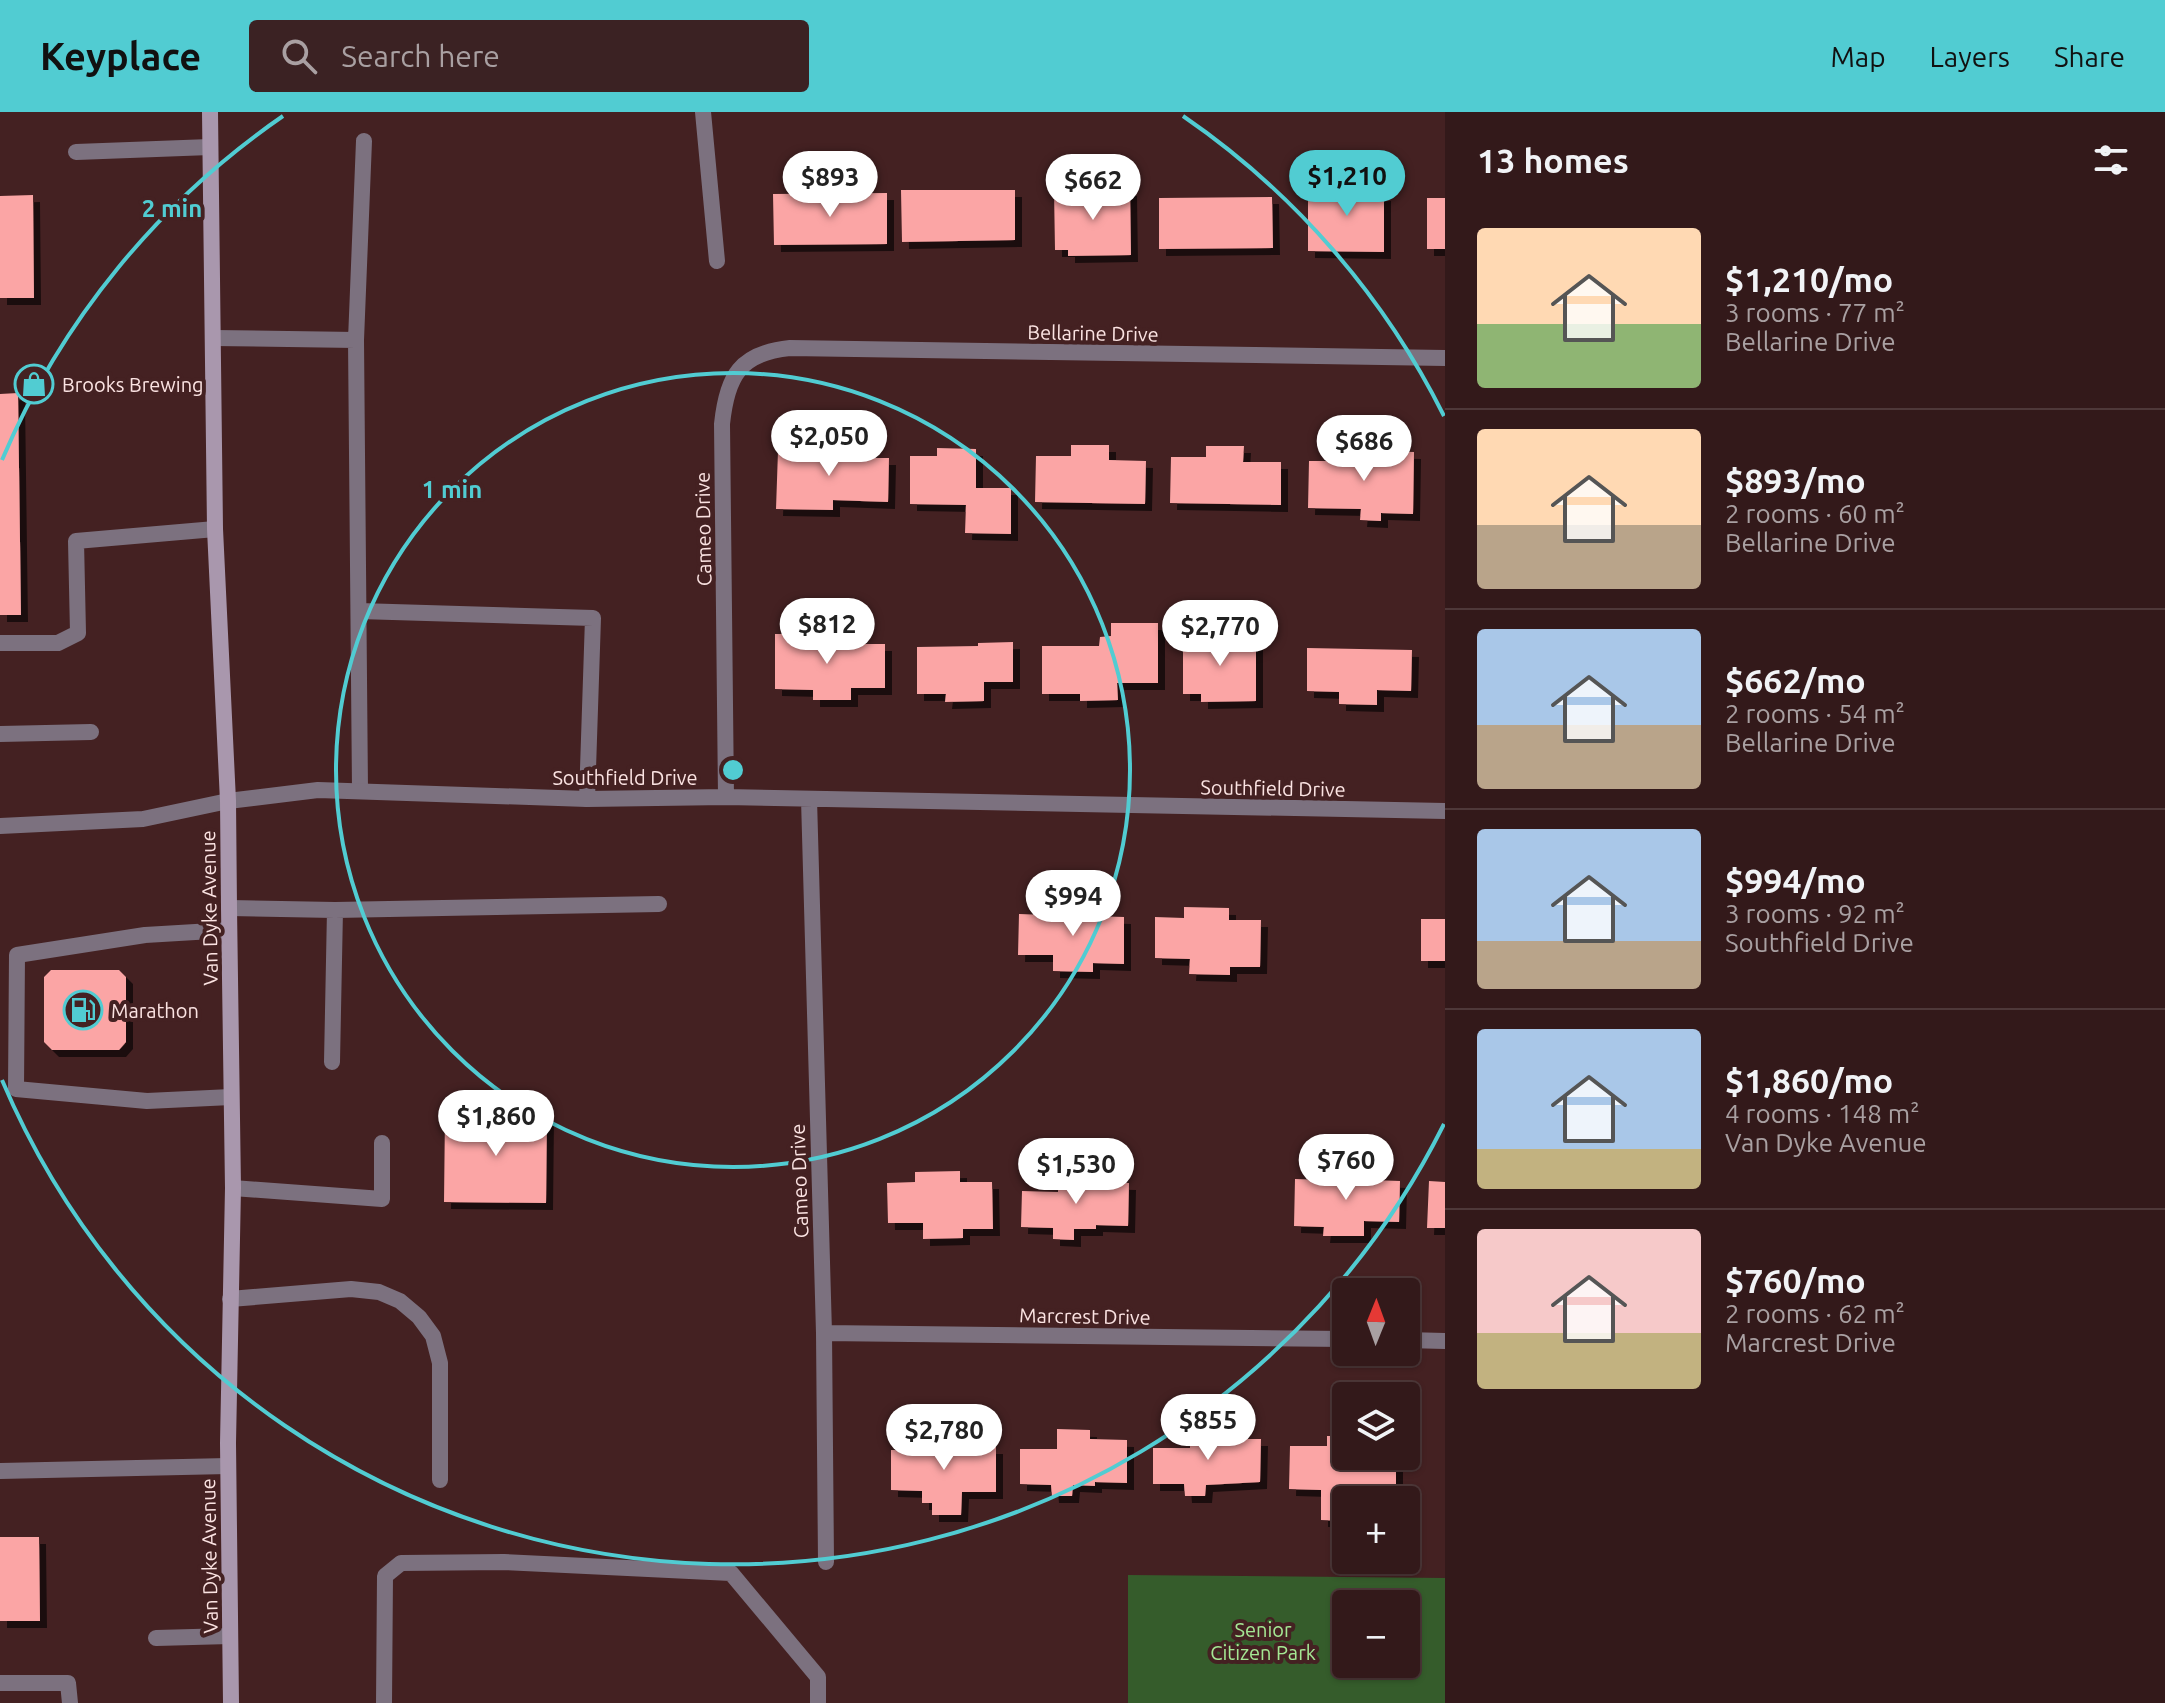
<!DOCTYPE html>
<meta charset="utf-8">
<style>
body{margin:0;font-family:Ubuntu,sans-serif;background:#3b2223;color:#f1f3f6;height:100vh;display:flex;flex-direction:column;font-size:30px;white-space:nowrap}
*{box-sizing:border-box;margin:0}
p{font-size:26px;color:#a9a0a2}
.icon{flex:none;width:44px;height:44px;fill:none;stroke:currentColor;stroke-width:2;stroke-linecap:round;stroke-linejoin:round}
.map{position:relative;flex:1;overflow:hidden}
.side{display:flex;flex-direction:column;background:#33191a;width:720px}
.side>*{flex:none}
.needle{width:52px;rotate:1deg}
.controls{position:absolute;left:1332px;top:1166px;display:grid;gap:16px}
.controls a{display:grid;place-items:center;width:88px;height:88px;border-radius:8px;background:#33191a;box-shadow:0 2px 6px #0004,0 0 0 2px #4e3839;font-size:40px}
.price{position:absolute;translate:-50% -68px;padding:0 18px;border-radius:28px;background:#fff;color:#222;font-size:26px;line-height:52px;filter:drop-shadow(0 2px 4px #0008)}
.price::after{content:'';position:absolute;left:50%;top:48px;width:24px;height:18px;margin-left:-12px;background:inherit;clip-path:polygon(0 0,100% 0,50% 100%)}
.price.current{background:#51ccd2;color:#111}
ul{padding:0;list-style:none}
li{display:flex;align-items:center;gap:24px;height:200px;padding:0 32px}
li+li{border-top:2px solid #4e3839}
li span{display:grid;place-items:center;flex:none;width:224px;height:160px;border-radius:8px;color:#555}
li>.icon{margin-inline-start:auto}
span .icon{width:96px;height:96px;fill:#fffc;stroke-width:1}
li b{font-size:34px}
h2{display:flex;justify-content:space-between;align-items:center;height:96px;padding:0 32px;font-size:34px}
header{display:flex;align-items:center;gap:48px;box-sizing:border-box;height:112px;padding:0 40px;background:#51ccd2;color:#111}
header strong{font-size:38px}
nav{display:flex;gap:44px;margin-inline-start:auto;font-size:28px}
.search{width:560px;height:72px;background:#3b2223;display:flex;align-items:center;gap:20px;box-sizing:border-box;padding:0 28px;border-radius:8px;color:#a9a0a2;font-size:30px}
main{display:flex;flex:1;min-height:0}
.map>svg:first-child{display:block}
.green{fill:#355c2b;fill-rule:evenodd}
.building{fill:#fba5a5;filter:url(#shadow)}
.lines{fill:none;stroke-linecap:round;stroke-linejoin:round}
.lane{stroke:#7c717f;stroke-width:16}
.street{stroke:#7c717f;stroke-width:16}
.secondary{stroke:#a997ad;stroke-width:16}
.ring{fill:none;stroke:#51ccd2;stroke-width:4}
.labels{text-anchor:middle;dominant-baseline:central;stroke-width:8;stroke-linejoin:round;paint-order:stroke}
.street-label{font-size:20px;fill:#fbe3e2;stroke:#442122}
.poi-label{font-size:20px;fill:#fbe3e2;stroke:#442122;text-anchor:start}
.park-label{font-size:20px;fill:#a5e894;stroke:#442122}
.centre{fill:#51ccd2;stroke:#442122;stroke-width:4}
.ring-label{font-size:24px;text-anchor:middle;font-weight:bold;fill:#51ccd2;stroke:#442122;stroke-width:8;stroke-linejoin:round;paint-order:stroke}
</style>
<header>
<strong>Keyplace</strong>
<div class="search"><svg class="icon" aria-label="search" viewBox="0 0 24 24"><circle cx="10" cy="10" r="6"/><path d="M15 15l6 6"/></svg>Search here</div>
<nav><a>Map</a><a>Layers</a><a>Share</a></nav>
</header>
<main>
<div class="map">
<svg width="1445" height="1591" viewBox="0 0 1445 1591">
<defs>
<filter id="shadow"><feDropShadow dx="7" dy="7" stdDeviation="0" flood-color="#0009"/></filter>
</defs>
<rect width="100%" height="100%" fill="#442122"/>
<path class="green" d="M1128 1463 1445 1466V1591H1128ZM1346 1492H1406V1552H1346Z"/>
<path class="building" d="M1342 61H1368V83L1384 82V140L1308 139V82H1342Z
M1130 77 1131 143 1068 144V138H1055L1054 78Z
M901 78H1015V128L902 130Z
M887 81V132L774 133 773 82Z
M33 83 34 186H0V84Z
M1272 85 1273 136 1159 137V86Z
M1427 86H1445V137H1427Z
M18 281 21 503H0V282Z
M816 331 855 332V346H889L888 390 833 388V398L776 397 778 339 816 341Z
M1071 333H1109V348L1146 349 1145 392 1035 390 1036 344H1071Z
M1206 334H1244L1243 350H1281V393L1170 391 1171 345H1206Z
M937 336 976 337V376H1011V422L965 421 966 393 910 392V344H937Z
M1341 338 1414 340 1413 402 1381 401V409L1360 408 1361 397 1308 396 1309 349H1341Z
M1111 511H1158V571H1117L1118 588 1080 589V582H1042V534H1099L1100 525 1111 524Z
M775 522H831V532H885V576H851V588H813V578L775 577Z
M1256 524V589L1201 590V582H1183V525Z
M1013 530V570H984V589L945 590 946 582H917V535L978 534V531Z
M1307 536 1412 538 1411 579 1377 578V593L1339 592V580L1307 579Z
M1048 792 1093 793 1092 804 1124 805V852L1093 851V860L1053 859V843H1018L1019 802 1048 803Z
M1184 795 1229 796V808H1261L1260 855H1230V863L1189 862 1190 847 1155 846V805L1184 806Z
M1421 807H1445V849H1421Z
M51 858H119L126 865V930L119 938H52L44 930V865Z
M445 1001H547L546 1091 444 1090Z
M1327 1056 1372 1058V1068L1400 1069 1399 1110 1364 1109V1124H1323L1324 1115 1294 1114 1295 1067 1327 1068Z
M960 1059V1070H992L993 1117H963V1126L923 1127V1111H888L887 1071 915 1070V1060Z
M1058 1060H1091L1092 1070 1129 1071 1128 1114 1096 1113V1117H1074V1128L1053 1127V1116L1021 1115 1022 1079 1058 1080Z
M1429 1069 1445 1070V1116H1427Z
M1190 1316 1223 1317V1327H1261L1260 1370 1206 1373 1205 1384H1185L1184 1372H1153V1336H1190Z
M1057 1317 1090 1318V1327L1127 1328V1371L1095 1370V1374L1073 1373 1072 1384H1052L1051 1373 1020 1372V1337H1057Z
M924 1323 959 1324V1335H996V1380H962L961 1403H932V1391H922V1379L891 1378V1338H924Z
M1327 1324H1346V1344H1396V1379H1364V1388H1346V1409L1321 1408V1378L1289 1377 1290 1334H1327Z
M0 1425H39L40 1509H0Z"/>
<g class="lines">
<path class="lane" d="M703 0 717 149
M76 40 210 35
M213 226 356 228 360 679
M356 228 364 29
M359 499 593 506 587 687
M0 531H58L78 521 76 429 215 417
M0 622 91 620
M229 796 335 798 659 792
M229 818 145 823 17 843 16 977 147 989 231 985
M332 950 335 798
M233 1076 382 1087V1031
M230 1187 351 1177 379 1180 400 1189 419 1205 433 1224 440 1251V1368
M0 1359 228 1354
M156 1526 230 1524
M0 1571H68L70 1591
M384 1591 385 1464 401 1451 504 1450 731 1461 818 1565V1591"/>
<path class="street" d="M726 685 722 312C727 264 740 241 790 236L1445 246
M809 687 824 1221 826 1450
M0 714 143 707 228 689 318 678 587 687 726 685 1445 699
M824 1221 1346 1227
M1406 1228 1445 1229"/>
<path class="secondary" d="M210 0 215 417 228 689 229 796 233 1076 228 1331 231 1591"/>
</g>
<g class="ring">
<circle cx="733" cy="658" r="397"/>
<path d="M1444 1012A794 794 0 0 1 2 968M2 348A794 794 0 0 1 283 4M1183 4A794 794 0 0 1 1444 304"/>
</g>
<defs>
<g id="shop-ring" transform="scale(2)"><circle r="9.5" fill="#442122" stroke="#51ccd2" stroke-width="1.5"/><path d="M-5-2.5h2.3a2.7 3.5 0 0 1 5.4 0H5L5.5 6h-11ZM-1.5-2.5h3a1.5 2.3 0 0 0-3 0Z" fill="#51ccd2"/></g>
<g id="fuel-ring" transform="scale(2)"><circle r="9.5" fill="#442122" stroke="#51ccd2" stroke-width="1.5"/><path d="M-5.5-6h7V0h2V4h1.3V-2.5L3-4.5l.8-.8L6-3V5H2.5V1h-1V6h-7ZM-4.2-4.7v3.2H.2V-4.7Z" fill="#51ccd2"/></g>
</defs>
<g fill-rule="evenodd">
<use href="#shop-ring" x="34" y="272"/>
<use href="#fuel-ring" x="83" y="898"/>
</g>
<g class="labels">
<g class="street-label">
<text transform="translate(1093 221) rotate(1)">Bellarine Drive</text>
<text transform="translate(703 417) rotate(-91)">Cameo Drive</text>
<text x="625" y="665">Southfield Drive</text>
<text transform="translate(1273 676) rotate(1)">Southfield Drive</text>
<text transform="translate(209 796) rotate(-91)">Van Dyke Avenue</text>
<text transform="translate(799 1069) rotate(-92)">Cameo Drive</text>
<text transform="translate(1085 1204) rotate(1)">Marcrest Drive</text>
<text transform="translate(209 1444) rotate(-91)">Van Dyke Avenue</text>
</g>
<g class="poi-label">
<text x="62" y="272">Brooks Brewing</text>
<text x="111" y="898">Marathon</text>
</g>
<g class="park-label">
<text x="1263" y="1517">Senior<tspan x="1263" dy="23">Citizen Park</tspan></text>
</g>
</g>
<circle cx="733" cy="658" r="12" class="centre"/>
<g class="ring-label">
<text x="172" y="105">2 min</text>
<text x="452" y="386">1 min</text>
</g>
</svg>
<div class="controls">
<a><svg class="needle" viewBox="-14 -14 28 28"><path d="M0-13l5 13h-10z" fill="#e53935"/><path d="M0 13l5-13h-10z" fill="#a9a0a2"/></svg></a>
<a><svg class="icon" aria-label="layers" viewBox="0 0 24 24"><path d="M12 4l9 5-9 5-9-5zM3 14l9 5 9-5"/></svg></a>
<a>+</a>
<a>−</a>
</div>
<b class="price current" style="left:1347px;top:106px">$1,210</b>
<b class="price" style="left:830px;top:107px">$893</b>
<b class="price" style="left:1093px;top:110px">$662</b>
<b class="price" style="left:829px;top:366px">$2,050</b>
<b class="price" style="left:1364px;top:371px">$686</b>
<b class="price" style="left:827px;top:554px">$812</b>
<b class="price" style="left:1220px;top:556px">$2,770</b>
<b class="price" style="left:1073px;top:826px">$994</b>
<b class="price" style="left:496px;top:1046px">$1,860</b>
<b class="price" style="left:1346px;top:1090px">$760</b>
<b class="price" style="left:1076px;top:1094px">$1,530</b>
<b class="price" style="left:1208px;top:1350px">$855</b>
<b class="price" style="left:944px;top:1360px">$2,780</b>
</div>
<section class="side">
<h2>13 homes<svg class="icon" aria-label="filters" viewBox="0 0 24 24"><path d="M4 7h16M4 17h16"/><circle cx="9" cy="7" r="2"/><circle cx="15" cy="17" r="2"/></svg></h2>
<ul>
<li><span style="background:linear-gradient(#ffd9b3 60%,#8fb573 0)"><svg class="icon" aria-label="home" viewBox="0 0 24 24"><path d="M3 11l9-7 9 7M6 9v11h12V9"/></svg></span><div><b>$1,210/mo</b><p>3 rooms · 77 m²</p><p>Bellarine Drive</p></div></li>
<li><span style="background:linear-gradient(#ffd9b3 60%,#b9a48a 0)"><svg class="icon" aria-label="home" viewBox="0 0 24 24"><path d="M3 11l9-7 9 7M6 9v11h12V9"/></svg></span><div><b>$893/mo</b><p>2 rooms · 60 m²</p><p>Bellarine Drive</p></div></li>
<li><span style="background:linear-gradient(#a9c7e8 60%,#b9a48a 0)"><svg class="icon" aria-label="home" viewBox="0 0 24 24"><path d="M3 11l9-7 9 7M6 9v11h12V9"/></svg></span><div><b>$662/mo</b><p>2 rooms · 54 m²</p><p>Bellarine Drive</p></div></li>
<li><span style="background:linear-gradient(#a9c7e8 70%,#b9a48a 0)"><svg class="icon" aria-label="home" viewBox="0 0 24 24"><path d="M3 11l9-7 9 7M6 9v11h12V9"/></svg></span><div><b>$994/mo</b><p>3 rooms · 92 m²</p><p>Southfield Drive</p></div></li>
<li><span style="background:linear-gradient(#a9c7e8 75%,#c2b280 0)"><svg class="icon" aria-label="home" viewBox="0 0 24 24"><path d="M3 11l9-7 9 7M6 9v11h12V9"/></svg></span><div><b>$1,860/mo</b><p>4 rooms · 148 m²</p><p>Van Dyke Avenue</p></div></li>
<li><span style="background:linear-gradient(#f6c9c9 65%,#c2b280 0)"><svg class="icon" aria-label="home" viewBox="0 0 24 24"><path d="M3 11l9-7 9 7M6 9v11h12V9"/></svg></span><div><b>$760/mo</b><p>2 rooms · 62 m²</p><p>Marcrest Drive</p></div></li>
</ul>
</section>
</main>
